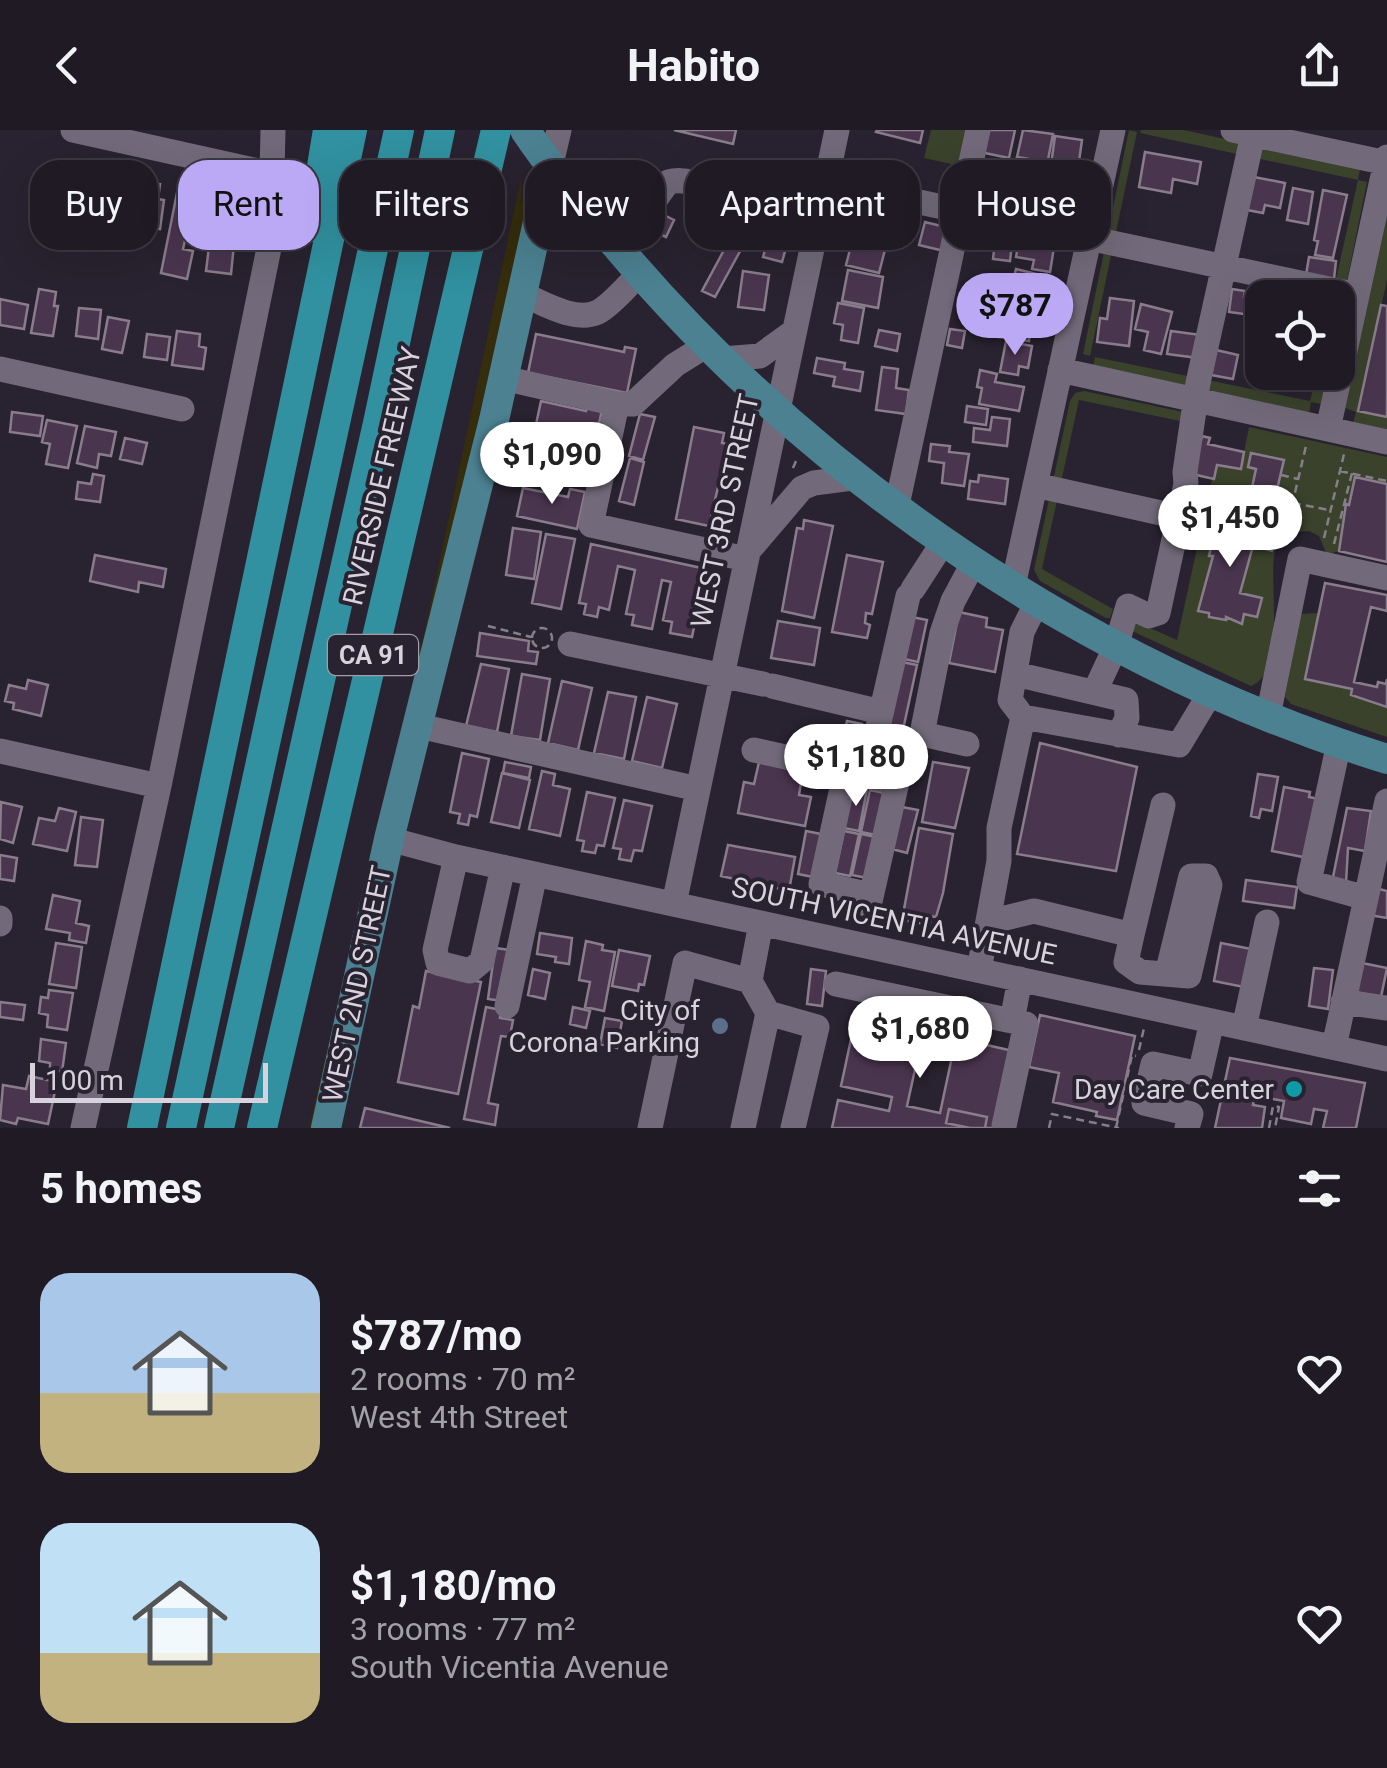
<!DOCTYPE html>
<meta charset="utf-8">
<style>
body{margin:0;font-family:Roboto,sans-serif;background:#27232c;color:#f1f3f6;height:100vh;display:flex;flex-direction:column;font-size:38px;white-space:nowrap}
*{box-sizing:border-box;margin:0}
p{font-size:32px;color:#a1a1a6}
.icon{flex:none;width:55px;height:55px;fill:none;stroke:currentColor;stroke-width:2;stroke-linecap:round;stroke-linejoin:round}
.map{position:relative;height:998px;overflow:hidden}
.sheet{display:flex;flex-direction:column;background:#1f1a24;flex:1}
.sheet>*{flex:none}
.banner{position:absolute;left:30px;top:30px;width:1328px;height:90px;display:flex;gap:20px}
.tools{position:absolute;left:1245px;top:150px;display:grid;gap:20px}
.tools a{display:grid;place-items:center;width:110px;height:110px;border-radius:20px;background:#1f1a24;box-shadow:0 10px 40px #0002,0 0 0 2px #3c3841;font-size:50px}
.scale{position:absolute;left:30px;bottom:25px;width:238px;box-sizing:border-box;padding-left:10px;border:5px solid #d7d2dc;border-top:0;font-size:28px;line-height:35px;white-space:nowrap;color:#d7d2dc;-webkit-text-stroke:8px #292230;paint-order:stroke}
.price{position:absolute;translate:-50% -85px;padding:0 22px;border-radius:35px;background:#fff;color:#222;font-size:32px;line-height:65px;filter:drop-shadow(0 2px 5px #0008)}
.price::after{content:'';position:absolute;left:50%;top:60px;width:30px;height:22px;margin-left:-15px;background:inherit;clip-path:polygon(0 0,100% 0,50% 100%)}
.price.active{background:#bca9f5;color:#111}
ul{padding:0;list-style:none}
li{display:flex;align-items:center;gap:30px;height:250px;padding:0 40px}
li span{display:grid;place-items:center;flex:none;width:280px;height:200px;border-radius:30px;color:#555}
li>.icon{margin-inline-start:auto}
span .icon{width:120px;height:120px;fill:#fffc;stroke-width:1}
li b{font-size:42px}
h2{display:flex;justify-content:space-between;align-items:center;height:120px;padding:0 40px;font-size:42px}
.chip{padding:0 35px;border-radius:30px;background:#1f1a24;box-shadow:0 10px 40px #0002,0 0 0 2px #3c3841;font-size:35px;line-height:90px}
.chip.active{background:#bca9f5;color:#111}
header{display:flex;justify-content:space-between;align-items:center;height:130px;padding:0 40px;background:#1f1a24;font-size:45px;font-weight:700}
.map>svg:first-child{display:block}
.green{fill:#3a422c}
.sand{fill:#352d0c}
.building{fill:#4a354f;stroke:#897d8c;stroke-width:2.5}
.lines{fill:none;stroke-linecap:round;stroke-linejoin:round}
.path{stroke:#847f8a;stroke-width:2.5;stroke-dasharray:8 5;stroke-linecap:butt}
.minor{stroke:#726a7a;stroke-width:25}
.major{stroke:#4b8191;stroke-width:30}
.highway{stroke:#3191a0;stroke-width:30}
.service-dot{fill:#5c6f8a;stroke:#292230;stroke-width:4}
.culture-dot{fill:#0f9aa8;stroke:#292230;stroke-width:4}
.labels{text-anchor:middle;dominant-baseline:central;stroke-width:8;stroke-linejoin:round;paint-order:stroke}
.shield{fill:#292230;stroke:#a39da8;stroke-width:2.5}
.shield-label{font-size:25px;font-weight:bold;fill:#d7d2dc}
.street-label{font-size:28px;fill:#d7d2dc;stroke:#292230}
.poi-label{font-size:28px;fill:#d7d2dc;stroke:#292230;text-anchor:end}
</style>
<header><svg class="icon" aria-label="back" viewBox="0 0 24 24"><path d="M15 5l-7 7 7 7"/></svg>Habito<svg class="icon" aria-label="share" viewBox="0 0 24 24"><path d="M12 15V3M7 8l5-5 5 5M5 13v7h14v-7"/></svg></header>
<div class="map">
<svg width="1387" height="998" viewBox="0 0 1387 998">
<rect width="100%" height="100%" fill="#292230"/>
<path class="green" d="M931 0H968L960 36 924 28Z
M1129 0 1137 2 1090 226 1083 224Z
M1141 0H1184L1360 39 1358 50 1367 52 1338 195V168L1332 167 1358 50 1140 3Z
M1387 82V150L1358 280 1387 287V301L1353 293 1356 282 1345 278Z
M1095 227 1310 271 1317 243H1328L1321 274 1311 272 1309 285 1093 238Z
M1084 261 1183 282 1185 292 1079 270 1042 439 1113 479 1110 488H1106L1040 451 1034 440 1070 271 1075 263Z
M1249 297 1387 327V354L1355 347 1338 421 1327 425 1319 406 1309 401 1290 402C1283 407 1278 412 1275 420 1268 448 1287 543 1251 556L1132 501 1136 492 1177 510 1212 349H1214L1217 335 1241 338Z
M1319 483 1305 549 1352 559 1361 569 1387 577V607L1291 574 1285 567 1300 484Z"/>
<path class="sand" d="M521 48V71L527 77 316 998H309L425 500Z"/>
<path class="building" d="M674 0H736L733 14Z
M877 0H923L920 13 876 2Z
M985 0H1015L1009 28 980 22Z
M1023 0 1053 4 1046 40 1033 38 1035 30 1017 27Z
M1055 6 1082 10 1078 39 1051 35Z
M1145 22 1201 32 1197 54 1173 49 1171 63 1139 57Z
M1254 47 1285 53 1280 78 1265 75 1263 83 1247 80Z
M140 52 160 54 158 69 164 70 160 99 134 95Z
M980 54 1004 57 1000 85 978 74Z
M86 55 118 59V65L126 66 124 81 83 77Z
M1293 58 1313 62 1308 94 1287 90Z
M1323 60 1347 65 1333 128 1315 125 1318 111 1314 110Z
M177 63 205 69 199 96 189 93 183 119 193 121 187 149 161 143Z
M861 68 894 76 886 107 853 99Z
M660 83 674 90 666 107 651 100Z
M212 92 230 94 228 114H234L231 144 206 141Z
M925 92 949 98 944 121 919 115Z
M854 104 887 112 879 143 846 135Z
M1020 105 1055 111 1050 142 1032 139 1034 130 1016 127Z
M731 107 744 114 715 167 702 161Z
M995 112 1012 114 1010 131 993 129Z
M767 113 786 118 782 132 763 127Z
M1309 127 1336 131 1334 149 1306 145Z
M1016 139 1044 146 1038 175 1009 168Z
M848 140 883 147 878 178 842 171Z
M743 141 769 145 764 180 738 177Z
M39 159 56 162 54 176H58L53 206 31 203Z
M1232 159 1245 161 1244 167 1254 168 1252 185 1229 182Z
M1110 168 1134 171 1129 216 1097 212 1100 188 1107 189Z
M0 169 28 175 24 199 0 195Z
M838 173 864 178 858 213 841 210 843 195 834 193Z
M1141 174 1172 182 1161 224 1144 220 1148 202 1135 199Z
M1381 175 1387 176V287L1358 281Z
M1001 176 1032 180 1029 211 997 207Z
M79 178 101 180 98 209 76 206Z
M108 187 129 191 122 223 102 219Z
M950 199 965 201 962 218 947 215Z
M879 200 900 204 897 221 875 216Z
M177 201 200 204 199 216 206 218 203 239 172 235Z
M1171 201 1201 205 1198 228 1167 224Z
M147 204 170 207 167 230 144 227Z
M536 204 624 222 625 217 636 219 627 263 528 243Z
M1006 211 1032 216 1028 238 1019 236 1018 245 1000 242Z
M1216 220 1238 225 1233 249 1211 245Z
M1262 222V242H1301L1300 253 1258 248Z
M817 228 845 233 844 239 863 242 860 261 833 256 835 247 814 243Z
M882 237 898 239 896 258 909 260 906 284 876 280Z
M980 240 997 244 995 252 1024 257 1019 281 979 274 982 258 977 257Z
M541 271 586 281 588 272 603 275 595 312 535 299Z
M967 276 988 279 986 295 965 292Z
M12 282 43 286 40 306 10 302Z
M640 284 655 287 643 330 629 326Z
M992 287 1010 289 1007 316 973 312 974 298 990 300Z
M47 290 77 296 68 338 46 334 50 314 42 312Z
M85 296 116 302 111 326 99 324 97 338 77 333Z
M694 297 724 303 722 313 728 314 709 396 676 389Z
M1202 306 1210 308 1208 314 1244 322 1241 339 1217 335 1214 349 1192 344Z
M125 308 147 313 142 334 120 329Z
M531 311 576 321 578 312 593 316 585 353 525 339Z
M931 314 950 316 949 322 969 324 964 356 942 353 944 333 929 331Z
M1251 323 1284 330 1274 372 1250 367 1256 339 1248 337Z
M630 328 644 332 634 375 619 371Z
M93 344 104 346 100 372 76 369 78 352 91 354Z
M979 345 1008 349 1005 374 968 369 970 351 978 352Z
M1355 347 1387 354V432L1339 421 1346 374 1349 375Z
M523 358 568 367 570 359 585 362 577 399 517 386Z
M1223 381 1256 388 1253 404 1256 405 1240 463 1262 468 1257 487 1244 484 1242 494 1226 487V490L1209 487V483L1198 481 1213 426H1209L1217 391H1221Z
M804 390 833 396 814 488 782 481 797 398 803 399Z
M513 398 541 402 534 449 506 445Z
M546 404 575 409 561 479 532 473Z
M591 414 706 439 692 507 670 503 672 492 663 490 671 452 662 450 652 499 632 495 634 485 626 484 635 440 618 436 609 480 599 477 597 487 584 484 586 474 579 473Z
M95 425 166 439 163 457 139 452 138 462 90 451Z
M847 425 883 432 872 484 866 483 865 493 870 495 867 508 832 502Z
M1325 453 1387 465V481L1371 477 1354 552 1377 557 1378 552 1386 554 1387 549V577L1351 565 1352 559 1305 549Z
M959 482 987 488 986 497 1003 500 995 542 949 533Z
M912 487 927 490 918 532 904 529Z
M778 491 820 498 814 535 771 528Z
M480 503 529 511 528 521 538 522 536 534 477 526Z
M902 532 917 535 898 623 883 620Z
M481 534 509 539 497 602 466 596Z
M522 544 550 549 540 610 511 606Z
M28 550 48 555 41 586 13 579 14 573 5 571 9 555 26 559Z
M562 551 592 558 578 620 548 613Z
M608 562 636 567 624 629 594 623Z
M647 567 677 574 662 638 632 631Z
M847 591 862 594 856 625 841 622Z
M796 604 839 610 837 625 794 619Z
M1040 613 1137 637 1116 741 1017 724Z
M462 623 489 629 477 687 470 685 468 695 458 693 460 684 450 682Z
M505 632 531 637 529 648 503 643Z
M759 632 803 641 799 665 811 667 805 696 738 683 744 652 754 654Z
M933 632 969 638 955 698 922 692Z
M542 641 555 644 553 655 570 659 560 706 529 699Z
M502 643 530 650 519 698 491 692Z
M1258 644 1278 647 1272 681 1261 679 1259 688 1251 686Z
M852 656 867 659 859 701 844 698Z
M1284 657 1310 662 1309 667 1319 669 1308 728 1272 721Z
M870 660 884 663 876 705 861 702Z
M587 662 615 668 604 716 597 715 595 723 582 721 584 711 577 710Z
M624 670 652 676 642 721 634 720 631 731 619 729 621 719 613 718Z
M1 672 22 677 13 713 0 709Z
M902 677 918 680 907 723 892 719Z
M59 678 76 682 67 721 33 714 39 688 55 691Z
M1347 678 1371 681 1365 721 1348 718 1346 753 1332 752Z
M81 687 103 690 97 737 75 735Z
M919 698 953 704 943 763 936 787 931 786 930 795 902 790Z
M806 701 821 704 813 747 798 744Z
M844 701 859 704 850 746 835 743Z
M861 704 876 707 867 748 852 745Z
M728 715 795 727 789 761 721 746Z
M0 725 17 728 14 751 0 749Z
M1246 750 1297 757 1294 778 1243 771Z
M1375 758 1387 761V788L1369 785Z
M53 765 80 771 76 793 89 796 86 813 69 810 70 803 46 799Z
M540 803 572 808 569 834 555 832 556 827 537 824Z
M586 811 603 815 602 820 615 822 604 881 585 877 590 852 579 850Z
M56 813 82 817 76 858 49 854Z
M1221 813 1251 819 1244 857 1214 851Z
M495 818 510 820 503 871 488 869Z
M619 820 650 826 644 855 639 854 638 861 612 856Z
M1362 833 1387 838 1381 867 1356 862Z
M1314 838 1333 840 1328 879 1309 876Z
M533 839 550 843 545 869 528 865Z
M811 839 826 841 822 876 807 874Z
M426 841 481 852 458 964 398 952 413 876 419 878Z
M49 860 73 863 67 900 47 897 48 885 39 883 41 867 48 868Z
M0 872 25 875 23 890 0 887Z
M486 877 501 880 500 888 513 890 510 907 501 906 488 973 498 975 495 995 464 989Z
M573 877 590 881 586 898 570 894Z
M1040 885 1135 906 1117 990 1096 986 1097 982 1053 972 1059 943 1029 937Z
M856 886 919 900 916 911 921 912 907 976 940 983 956 908 1013 921 997 998H985L987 987 949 979 946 993 970 998H832L838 970 889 981 892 967 841 956Z
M856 886 919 900 916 911 921 912 907 976 940 983 956 908 1013 921 997 998H832L838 970 889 981 892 967 841 956Z
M605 888 622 891 617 918 600 914Z
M41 909 66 913 62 942 50 940V933L39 931Z
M1230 928 1365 953 1356 998H1323L1327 981 1314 979 1311 994 1281 988 1284 971 1255 966 1253 975 1265 977 1262 998H1215Z
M29 946 57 952 48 994 18 988 16 994 0 990 3 955 26 959Z
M365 978 450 998H360Z"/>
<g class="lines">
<path class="path" d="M793 338 796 331
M1340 341 1387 351
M1281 345 1298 349
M1225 362 1230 374
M1293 373 1329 380
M1289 388 1306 316
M1324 408 1344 324
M1334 414 1352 343
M1253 416 1273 421
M1257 417 1264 371
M488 496 531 507
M532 508a10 10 0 1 1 20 0a10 10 0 1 1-20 0Z
M1139 920 1144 898
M1049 998 1052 984 1119 998
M1116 998 1132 925 1136 926
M1269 998 1273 976 1279 977 1275 998"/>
<path class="minor" d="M73 0 272 44
M1233 0 1387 33
M550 38 559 0
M619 120 668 52C694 45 716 66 740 74 770 59 790 50 825 52L1357 165
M522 164C543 173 575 193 598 182 613 174 627 155 640 144
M707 215 675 235 633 274H617L591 395 746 429
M722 229 760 226 793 202
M0 239 182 279
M1060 240 1387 312
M503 248 617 274
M1328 299 1387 27
M1035 355 1179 387
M897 375 978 0
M750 419 802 358 814 353 860 347
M1013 456 1113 0
M913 459 944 411
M1037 472 1022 502 1010 570 1023 587 1179 615 1211 562
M570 514 763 554
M1015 544 1126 570 1127 588 1119 605
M772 556 881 582
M1095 561 1116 516 1128 476 1149 486 1158 483 1186 354 1185 342 1198 253 1254 0
M1268 586 1300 429 1387 448
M419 596 698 659
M1339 613 1309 752 1366 768
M967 614 922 604 942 503 953 471 974 432
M754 620 897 652 869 776
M0 621 159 656
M846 640 821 754 871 765
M867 645 908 466
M389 709 456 727 1387 929
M456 727 435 820 438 833 470 841 482 831 503 737
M674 774 837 0
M0 788V794
M989 792 1034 781 1132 805 1126 832 1140 842 1189 846 1210 755 1206 746H1191L1167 844
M761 793 750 851 768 883 817 897 793 998
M1132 805 1163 675
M979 840 999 731V698L1023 587
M836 854 1012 891 1020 849
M1343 872 1387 878
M507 876 535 744
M1244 898 1267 792
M1334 917 1387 671
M1004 996 1026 894 1012 891
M83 998 159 656 277 79 272 44 273 0
M650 998 685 833 750 851
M743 998 768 883
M1187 998 1191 984 1144 973 1153 934 1200 944 1212 891"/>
<path class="major" d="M525 0C552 40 583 76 614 113 813 350 1091 537 1387 629
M326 998 389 709 494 290 550 38"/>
<path class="highway" d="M312 97 328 0
M142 998 352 0
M181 998 399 0
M219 998 378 293 440 0
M262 998 496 0"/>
</g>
<circle class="service-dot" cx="720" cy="896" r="10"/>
<circle class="culture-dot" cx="1294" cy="959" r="10"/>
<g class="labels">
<rect class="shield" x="328" y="505" width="90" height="40" rx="8"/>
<g class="shield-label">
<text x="373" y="525">CA 91</text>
</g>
<g class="street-label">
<text transform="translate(382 346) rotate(-77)">RIVERSIDE FREEWAY</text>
<text transform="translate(725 381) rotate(-78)">WEST 3RD STREET</text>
<text transform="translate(894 791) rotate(12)">SOUTH VICENTIA AVENUE</text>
<text transform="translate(357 854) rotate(-78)">WEST 2ND STREET</text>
</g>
<g class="poi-label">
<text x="700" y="880">City of<tspan x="700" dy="32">Corona Parking</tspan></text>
<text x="1274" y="959">Day Care Center</text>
</g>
</g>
</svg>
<div class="tools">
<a><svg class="icon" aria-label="locate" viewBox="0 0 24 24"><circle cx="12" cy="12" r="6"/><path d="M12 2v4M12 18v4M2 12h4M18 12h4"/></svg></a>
</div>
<div class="scale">100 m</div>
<b class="price active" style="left:1015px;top:228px">$787</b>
<b class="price" style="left:552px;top:377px">$1,090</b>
<b class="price" style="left:1230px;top:440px">$1,450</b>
<b class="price" style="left:856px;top:679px">$1,180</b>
<b class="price" style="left:920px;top:951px">$1,680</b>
<div class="banner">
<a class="chip">Buy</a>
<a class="chip active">Rent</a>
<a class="chip">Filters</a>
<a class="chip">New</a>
<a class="chip">Apartment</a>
<a class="chip">House</a>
</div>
</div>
<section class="sheet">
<h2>5 homes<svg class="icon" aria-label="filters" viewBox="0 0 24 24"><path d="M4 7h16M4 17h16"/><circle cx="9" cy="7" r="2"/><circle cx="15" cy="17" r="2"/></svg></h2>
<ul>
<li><span style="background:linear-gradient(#a9c7e8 60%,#c2b280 0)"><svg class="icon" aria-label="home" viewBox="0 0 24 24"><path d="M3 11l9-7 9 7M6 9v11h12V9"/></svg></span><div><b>$787/mo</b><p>2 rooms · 70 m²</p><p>West 4th Street</p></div><svg class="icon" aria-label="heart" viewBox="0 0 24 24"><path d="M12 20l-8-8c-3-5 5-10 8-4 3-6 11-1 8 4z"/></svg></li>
<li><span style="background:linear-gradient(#bfe0f5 65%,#c2b280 0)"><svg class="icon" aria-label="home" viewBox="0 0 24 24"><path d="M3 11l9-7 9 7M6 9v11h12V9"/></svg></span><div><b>$1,180/mo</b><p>3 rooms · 77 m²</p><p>South Vicentia Avenue</p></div><svg class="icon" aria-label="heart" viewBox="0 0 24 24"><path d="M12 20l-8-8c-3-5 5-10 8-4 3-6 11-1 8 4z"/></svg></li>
</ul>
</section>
